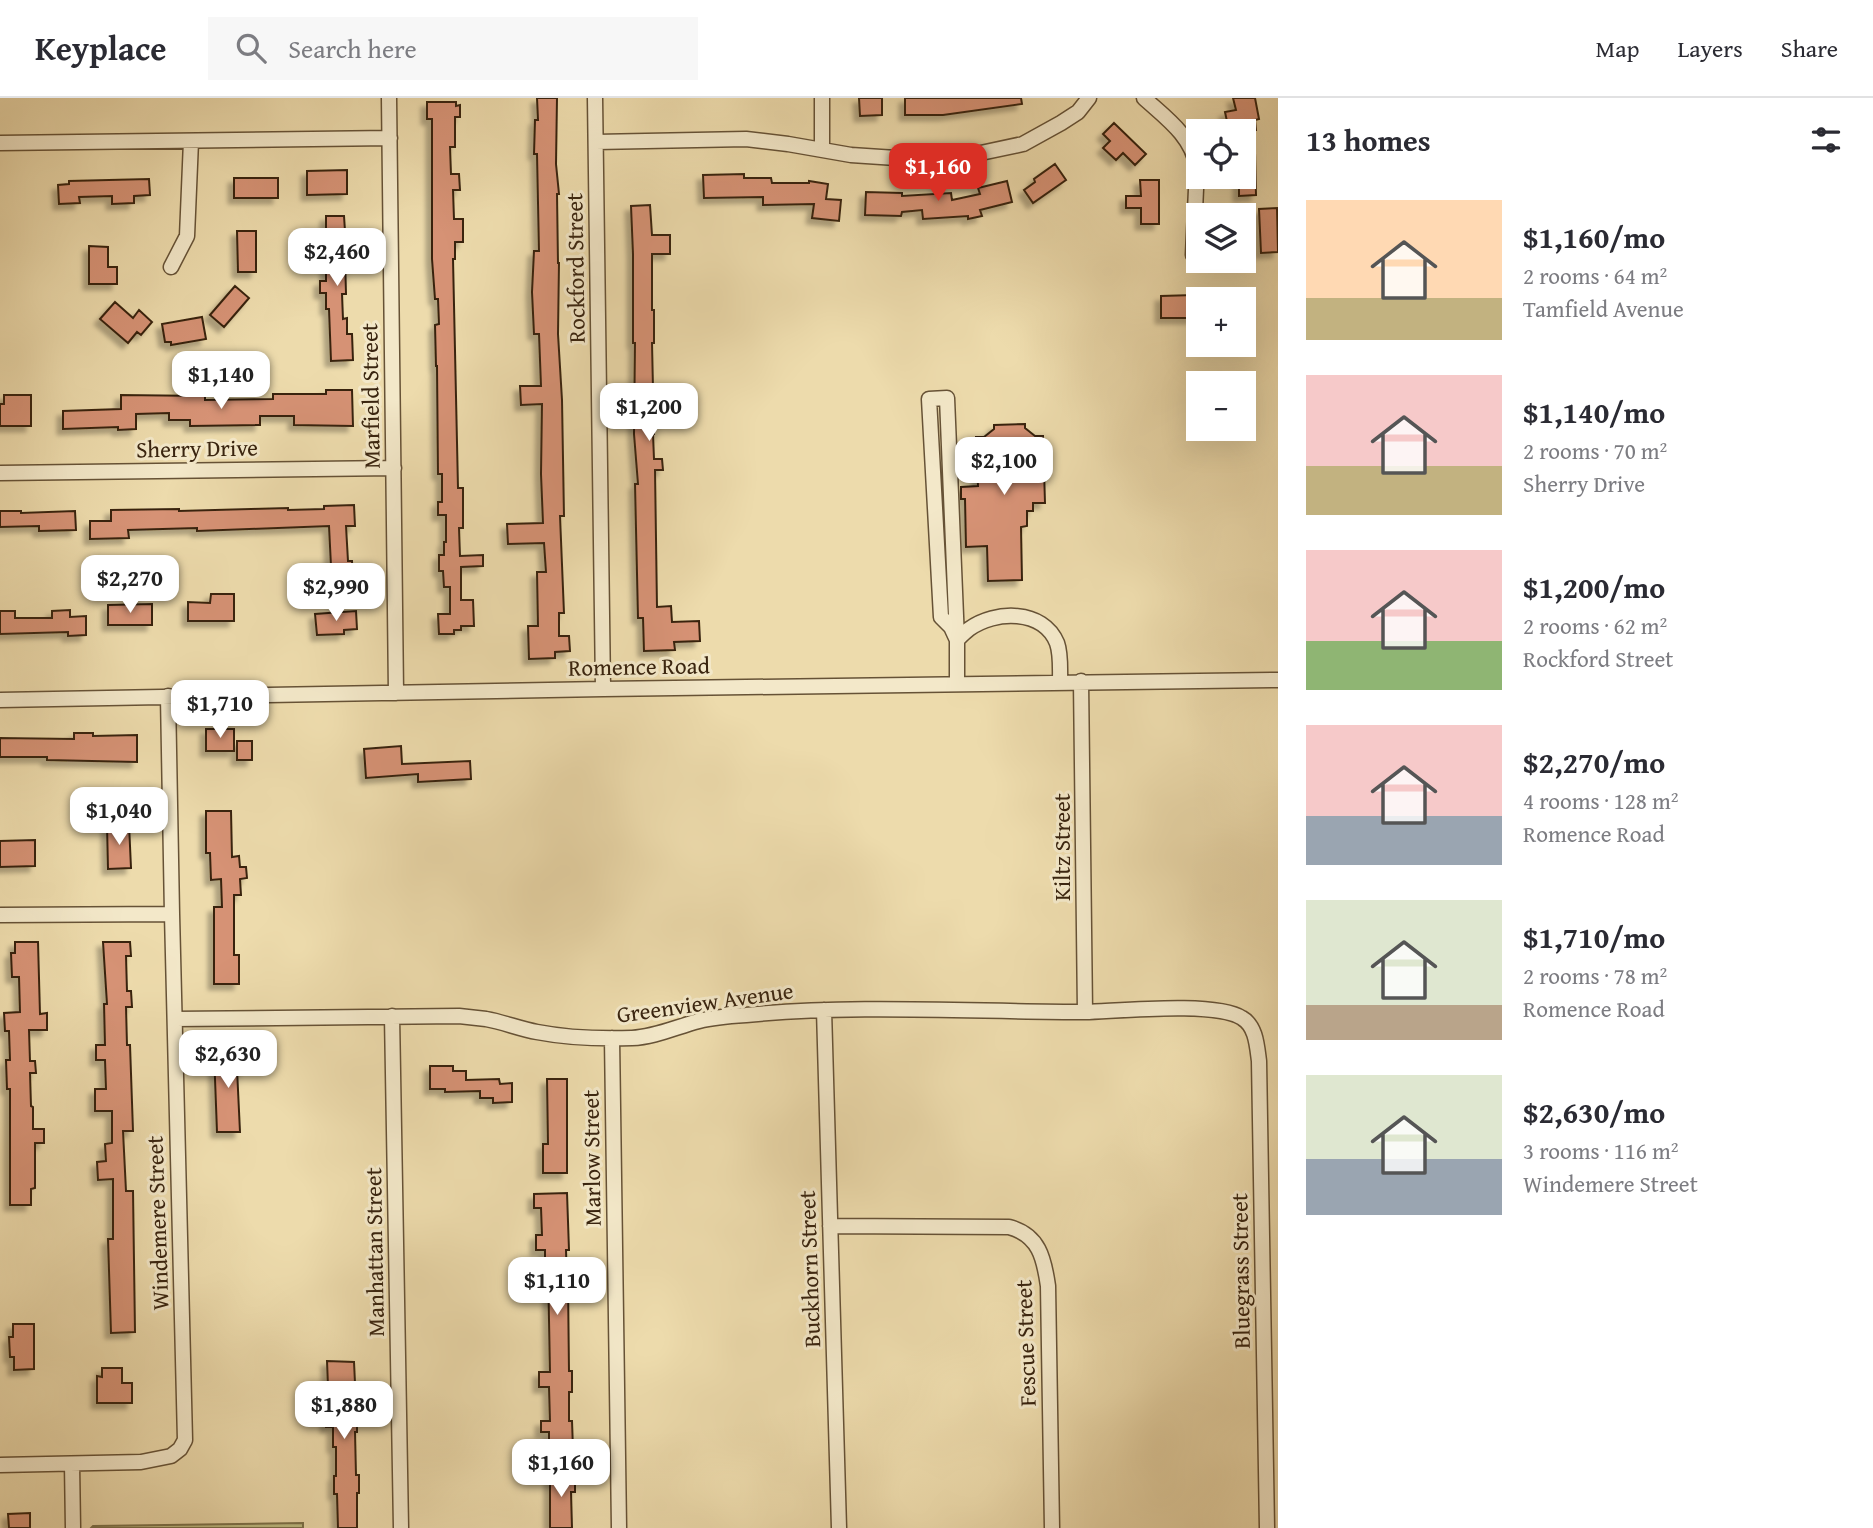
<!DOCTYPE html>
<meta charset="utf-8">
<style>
body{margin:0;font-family:"Gentium Book Plus",serif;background:#f7f7f7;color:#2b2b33;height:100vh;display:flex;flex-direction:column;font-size:26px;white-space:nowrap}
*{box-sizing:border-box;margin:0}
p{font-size:23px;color:#7c7c81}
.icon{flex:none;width:38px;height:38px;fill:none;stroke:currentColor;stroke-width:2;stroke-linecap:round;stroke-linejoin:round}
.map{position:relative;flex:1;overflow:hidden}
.side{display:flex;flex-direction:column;background:#fff;width:595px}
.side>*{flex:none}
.tools{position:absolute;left:1186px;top:21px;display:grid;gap:14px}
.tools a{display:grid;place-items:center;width:70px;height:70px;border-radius:0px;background:#fff;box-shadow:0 7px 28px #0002;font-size:35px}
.price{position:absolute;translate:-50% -60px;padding:0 16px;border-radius:14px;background:#fff;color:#222;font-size:23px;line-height:46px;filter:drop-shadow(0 2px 4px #0008)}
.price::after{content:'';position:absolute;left:50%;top:42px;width:21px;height:16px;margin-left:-10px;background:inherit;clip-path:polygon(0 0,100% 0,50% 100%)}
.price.active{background:#d93025;color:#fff}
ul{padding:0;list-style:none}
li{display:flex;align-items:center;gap:21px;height:175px;padding:0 28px}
li span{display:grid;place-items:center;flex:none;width:196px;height:140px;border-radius:0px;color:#555}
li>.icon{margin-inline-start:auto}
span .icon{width:84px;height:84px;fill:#fffc;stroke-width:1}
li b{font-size:30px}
h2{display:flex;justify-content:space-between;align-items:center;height:84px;padding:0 28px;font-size:30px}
header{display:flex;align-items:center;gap:42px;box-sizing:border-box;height:98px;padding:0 35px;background:#fff;border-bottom:2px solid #e1e1e2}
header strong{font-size:33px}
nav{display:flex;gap:38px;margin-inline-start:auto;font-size:24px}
.search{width:490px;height:63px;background:#f7f7f7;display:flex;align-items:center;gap:18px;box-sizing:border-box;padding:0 24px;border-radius:0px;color:#7c7c81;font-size:26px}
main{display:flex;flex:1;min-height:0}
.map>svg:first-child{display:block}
.green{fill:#bfbe84;stroke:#7c714a;stroke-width:2}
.building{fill:#d69275;stroke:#39240f;stroke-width:2;filter:url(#shadow)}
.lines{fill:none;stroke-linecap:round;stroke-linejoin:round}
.minor-casing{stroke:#665236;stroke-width:17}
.minor{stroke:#f3e8c9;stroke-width:14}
.labels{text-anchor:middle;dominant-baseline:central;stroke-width:6;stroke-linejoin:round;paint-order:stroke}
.street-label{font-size:23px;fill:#39240f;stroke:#f3e8c9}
</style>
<header>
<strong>Keyplace</strong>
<div class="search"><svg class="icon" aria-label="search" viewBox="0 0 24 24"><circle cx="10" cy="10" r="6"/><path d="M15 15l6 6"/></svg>Search here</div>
<nav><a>Map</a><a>Layers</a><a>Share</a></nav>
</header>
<main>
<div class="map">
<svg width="1278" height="1430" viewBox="0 0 1278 1430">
<defs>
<filter id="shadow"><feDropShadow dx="-5.5" dy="5.5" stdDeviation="2" flood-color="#0004"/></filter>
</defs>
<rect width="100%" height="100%" fill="#eddbac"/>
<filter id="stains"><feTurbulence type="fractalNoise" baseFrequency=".00286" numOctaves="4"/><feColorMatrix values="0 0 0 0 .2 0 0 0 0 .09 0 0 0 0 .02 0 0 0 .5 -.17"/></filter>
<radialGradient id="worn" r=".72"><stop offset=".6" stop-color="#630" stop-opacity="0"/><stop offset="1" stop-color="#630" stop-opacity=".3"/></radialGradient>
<path class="green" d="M303 1425V1430H91L93 1428Z"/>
<path class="building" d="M537 0H557L556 66 559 96H557L558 165H559L558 236 562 302 564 418H560L564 515H559V538H569L570 553 555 554V560L529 561 528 528H538L537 474H546L544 445 508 446 507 426 543 425 541 376 542 306 521 307 520 288H541L539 236H534L532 194 534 153H539L537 56H534L535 22H538Z
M859 0H882V17L860 18Z
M905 0H1021L1022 6 943 17H905Z
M1233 0H1255L1259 21 1255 22 1256 32 1229 33 1225 14 1236 12Z
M427 4H456V8L460 7V19H455V49H450L451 76H459L460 92H453L454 121H463V144H455V161H453L458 390H463V430H459L460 458 483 457V468L461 469V502H473L474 528H461V532H454V536H439L438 516H450V489H444L443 473H439V457H444V444H446V417H438V404H442V376H438L437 268H436L435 227 439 226 438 201H435L432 161V21H427Z
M1114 25 1146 56 1135 67 1123 55 1116 62 1103 50 1110 43 1103 36Z
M1244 54H1255L1256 97 1239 98V79H1244Z
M1055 66 1066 82 1033 105 1024 92 1035 84 1034 81Z
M347 72V96L307 97V73Z
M744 76V80H771L772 85H809V83L828 86 826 101 841 102 839 123 812 120 814 106 763 107V99L704 100 703 77Z
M234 80H278V100H234Z
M149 81 150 97 134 98V105L112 106V98L79 99 80 105 59 106 58 87 69 86V83Z
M1140 82H1159V126H1141V110H1126V98H1141Z
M1007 83 1012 104 980 112 982 118 968 121V118L923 121 922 112 902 114 901 118 865 117 866 94 902 95V98L951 95 952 102 980 96 978 90Z
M650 107 652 137H670V156H652V212H654V245H652L654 336H653L654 361H662L663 372H655L657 509 671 508 672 524 699 523 700 543 674 544 675 552 644 553 643 520H638L635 386H638L634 336 635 245H633V156L631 108Z
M1277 110 1278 154 1261 155 1259 111Z
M326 118H344L345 133H348L349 159H345L346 196H342L343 221 347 220V236H352L353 262 331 263 329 211H326V195H320V183H326Z
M237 133H256V174H238Z
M89 148 108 149V169H117V186H89Z
M235 188 249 200 224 229 210 217Z
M1194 197V220H1161V198Z
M115 204 133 220 139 212 152 224 141 237 137 234 128 245 100 221Z
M202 219 206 241 171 247V244H165L162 226Z
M326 292H352L353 328 294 327V318H260V327L190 328V322H169V315L136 316V331L118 332V329L63 331V313L121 311V297L205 298V302L273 301V296H326Z
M4 297H31V328H0V306H4Z
M1025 326V330L1035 338H1043L1045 405H1033V413H1027V428L1021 429 1022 482 988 483 987 448 966 449 965 401H961V389L978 388 976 339H984L994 331V327Z
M354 407 355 428H346L348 463H352L353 488H332L329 428 197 433V430L128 432 129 440 90 441V423H111V412L179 411V413L288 410V412L324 411V408Z
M0 413H21V415L75 413 76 432 39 433V428L0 429Z
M211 496H234V523H188V504L210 505Z
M152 506V527H108V507Z
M70 512V519L86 518V537L68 538V534L0 536V513H15V520H52V513Z
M356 513 357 531 344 532V536L317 537 315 516Z
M206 631H234V653H206Z
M74 635H93V638L137 637V664L47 662V659H0V640L74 641Z
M237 643H252V662H237Z
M401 648 402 666 470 663 471 681 418 684V676L366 680 364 651Z
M206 713H231L232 759 239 758 240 769H246L247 780 240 781 241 797H234V857H239V886H214V809H222L221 781 211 782 210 755H206Z
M129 726 131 770 108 771 107 727Z
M35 742V768L0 769V743Z
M15 844H38L40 916 47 915V932H29L30 963H35L36 975H30L31 1008 33 1009V1031H44V1045H35V1090L31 1091V1107H10V991H7L6 962H10L9 933H5L4 915 20 914 19 879H12L11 855H15Z
M103 844H130L131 858H126L127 893H131L132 909H126L127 947H130L133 1033H123L126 1093H133L135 1234 111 1235 108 1141H113V1081L98 1082 97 1064 106 1063 105 1046 112 1045V1013H95V991H106L105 962H96V947H105L104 906H107Z
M214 954H238V959H246V971H237L240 1034H217Z
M430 968H453V973H466V982L499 981 500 986 512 985V1004L493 1005V1000H480V993L445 994V991H430Z
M547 981H567V1075H543V1046H548Z
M567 1095 569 1152H566L567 1186H568L569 1273H572V1294H569V1323H572L573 1351 549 1352V1334H541V1323H550L549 1289H539V1274H550L548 1170H545V1152H536V1137H542L541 1110H534V1096Z
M13 1226H34V1271L14 1272V1259H10L9 1239H13Z
M327 1263 354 1264 355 1285H349L350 1313H357V1334H355L356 1377H359V1395H357V1430H338L337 1396H334V1378H336V1349H333V1329H326V1313H329Z
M102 1270H122V1285H132V1305H97V1278L102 1279Z
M575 1374V1394H571L572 1430H550V1375Z
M30 1415V1430H9L8 1416Z"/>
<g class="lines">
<g class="minor-casing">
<path id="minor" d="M389 0 396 595
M595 0 603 591
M822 0V52
M1144 0C1166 20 1192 38 1197 69L1193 157
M596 44 746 41 788 46 851 57 896 60 976 56 1023 46 1061 25 1078 14 1089 0
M0 45 390 40
M171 169 187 138 191 43
M947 300 957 542 951 529 941 519 929 301Z
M0 375 394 370
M1081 583 1085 914
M957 585V542C961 538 965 534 969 531 995 512 1043 511 1057 545 1061 556 1060 571 1060 584
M0 602 603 591 1278 582
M0 817 172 816
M824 912 839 1430
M392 918 401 1430
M175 921 459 918C468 919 477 920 486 921 503 924 520 931 537 934 568 940 600 941 632 940 655 939 676 929 699 923 714 919 730 918 746 917 858 906 972 914 1085 914 1119 913 1216 903 1242 920 1256 928 1257 948 1259 963L1267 1430
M612 940 619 1430
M830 1128 1009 1129C1039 1137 1044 1160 1048 1188L1052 1430
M72 1366 73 1430
M0 1367 141 1364 171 1358 180 1351 185 1342 172 816 168 598"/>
</g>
<use href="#minor" class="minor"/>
</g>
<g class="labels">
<g class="street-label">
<text transform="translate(575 170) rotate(-91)">Rockford Street</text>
<text transform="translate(370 298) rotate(-91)">Marfield Street</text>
<text transform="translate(197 350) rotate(-1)">Sherry Drive</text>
<text transform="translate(639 568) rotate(-1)">Romence Road</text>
<text transform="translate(1061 749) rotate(-90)">Kiltz Street</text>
<text transform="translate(705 904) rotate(-8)">Greenview Avenue</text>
<text transform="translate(591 1060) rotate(-91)">Marlow Street</text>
<text transform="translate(157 1125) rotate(-92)">Windemere Street</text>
<text transform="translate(374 1154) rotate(-91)">Manhattan Street</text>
<text transform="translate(809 1171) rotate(-92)">Buckhorn Street</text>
<text transform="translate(1240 1173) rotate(-91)">Bluegrass Street</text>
<text transform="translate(1025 1245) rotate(-92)">Fescue Street</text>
</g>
</g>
<rect width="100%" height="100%" filter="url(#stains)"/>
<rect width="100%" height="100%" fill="url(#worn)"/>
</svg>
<div class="tools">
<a><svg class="icon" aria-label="locate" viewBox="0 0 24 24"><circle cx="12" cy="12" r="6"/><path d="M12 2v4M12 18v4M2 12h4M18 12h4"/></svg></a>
<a><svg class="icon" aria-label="layers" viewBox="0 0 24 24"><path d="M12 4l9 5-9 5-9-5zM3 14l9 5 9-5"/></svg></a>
<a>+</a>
<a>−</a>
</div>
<b class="price active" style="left:938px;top:105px">$1,160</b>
<b class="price" style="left:337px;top:190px">$2,460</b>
<b class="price" style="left:221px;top:313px">$1,140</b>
<b class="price" style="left:649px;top:345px">$1,200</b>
<b class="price" style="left:1004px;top:399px">$2,100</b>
<b class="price" style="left:130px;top:517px">$2,270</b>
<b class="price" style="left:336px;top:525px">$2,990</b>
<b class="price" style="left:220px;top:642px">$1,710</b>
<b class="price" style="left:119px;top:749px">$1,040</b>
<b class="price" style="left:228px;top:992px">$2,630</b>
<b class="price" style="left:557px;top:1219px">$1,110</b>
<b class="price" style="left:344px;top:1343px">$1,880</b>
<b class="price" style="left:561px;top:1401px">$1,160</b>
</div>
<section class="side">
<h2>13 homes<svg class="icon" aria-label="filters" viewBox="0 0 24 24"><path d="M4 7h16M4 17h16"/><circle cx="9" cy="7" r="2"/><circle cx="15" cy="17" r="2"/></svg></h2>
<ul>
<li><span style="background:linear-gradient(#ffd9b3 70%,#c2b280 0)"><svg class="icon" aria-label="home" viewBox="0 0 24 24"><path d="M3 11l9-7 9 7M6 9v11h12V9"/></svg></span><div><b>$1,160/mo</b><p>2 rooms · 64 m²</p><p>Tamfield Avenue</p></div></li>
<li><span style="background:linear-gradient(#f6c9c9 65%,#c2b280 0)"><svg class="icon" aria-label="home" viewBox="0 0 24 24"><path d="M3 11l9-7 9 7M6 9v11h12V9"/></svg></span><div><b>$1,140/mo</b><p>2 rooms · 70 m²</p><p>Sherry Drive</p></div></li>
<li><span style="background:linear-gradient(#f6c9c9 65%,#8fb573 0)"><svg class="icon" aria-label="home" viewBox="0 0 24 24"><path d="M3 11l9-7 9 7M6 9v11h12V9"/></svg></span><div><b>$1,200/mo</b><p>2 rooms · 62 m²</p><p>Rockford Street</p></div></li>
<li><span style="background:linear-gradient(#f6c9c9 65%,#9aa5b1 0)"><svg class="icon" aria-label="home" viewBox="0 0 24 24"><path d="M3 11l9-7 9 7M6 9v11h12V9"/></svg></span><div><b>$2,270/mo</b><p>4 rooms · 128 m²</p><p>Romence Road</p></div></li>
<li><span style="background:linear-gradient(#dfe7d0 75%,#b9a48a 0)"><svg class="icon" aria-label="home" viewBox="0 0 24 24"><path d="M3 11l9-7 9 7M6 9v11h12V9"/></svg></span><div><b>$1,710/mo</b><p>2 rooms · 78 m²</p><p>Romence Road</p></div></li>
<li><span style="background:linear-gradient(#dfe7d0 60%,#9aa5b1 0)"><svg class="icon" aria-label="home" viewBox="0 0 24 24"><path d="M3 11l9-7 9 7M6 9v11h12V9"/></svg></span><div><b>$2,630/mo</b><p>3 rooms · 116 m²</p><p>Windemere Street</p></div></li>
</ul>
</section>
</main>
